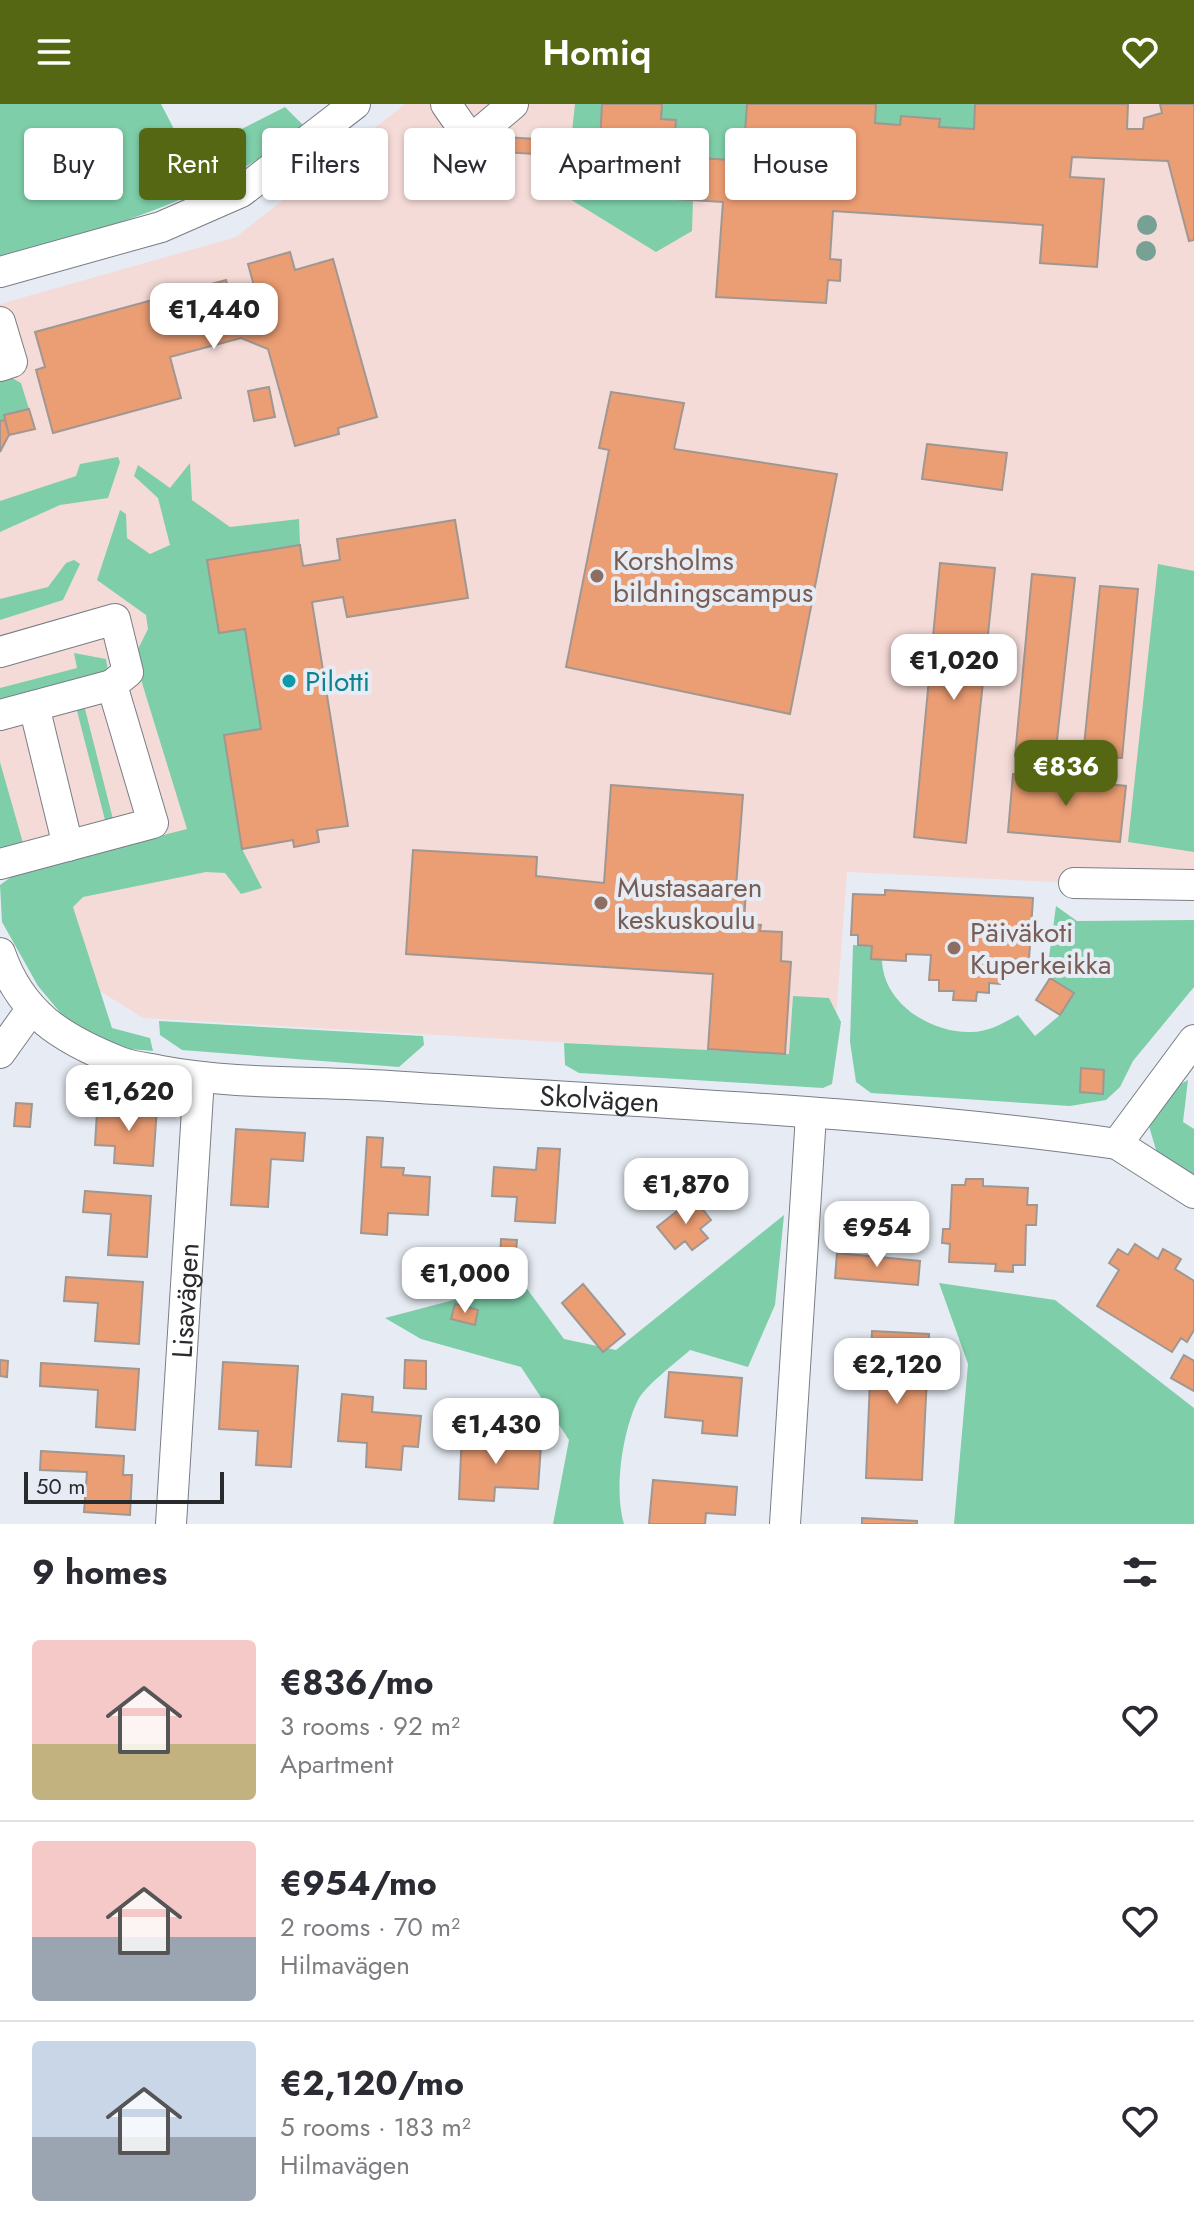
<!DOCTYPE html>
<meta charset="utf-8">
<style>
body{margin:0;font-family:Jost,sans-serif;background:#f7f7f7;color:#2b2b33;height:100vh;display:flex;flex-direction:column;font-size:30px;white-space:nowrap}
*{box-sizing:border-box;margin:0}
p{font-size:26px;color:#7c7c81}
.icon{flex:none;width:44px;height:44px;fill:none;stroke:currentColor;stroke-width:2;stroke-linecap:round;stroke-linejoin:round}
.map{position:relative;height:1420px;overflow:hidden}
.sheet{display:flex;flex-direction:column;background:#fff;flex:1}
.sheet>*{flex:none}
.guide{position:absolute;left:24px;top:24px;width:1146px;height:72px;display:flex;gap:16px}
.scale{position:absolute;left:24px;bottom:20px;width:200px;box-sizing:border-box;padding-left:8px;border:4px solid #282a2d;border-top:0;font-size:22px;line-height:28px;white-space:nowrap;color:#282a2d;-webkit-text-stroke:6px #e7ecf4;paint-order:stroke}
.price{position:absolute;translate:-50% -68px;padding:0 18px;border-radius:16px;background:#fff;color:#222;font-size:26px;line-height:52px;filter:drop-shadow(0 2px 4px #0008)}
.price::after{content:'';position:absolute;left:50%;top:48px;width:24px;height:18px;margin-left:-12px;background:inherit;clip-path:polygon(0 0,100% 0,50% 100%)}
.price.selected{background:#556712;color:#fff}
ul{padding:0;list-style:none}
li{display:flex;align-items:center;gap:24px;height:200px;padding:0 32px}
li+li{border-top:2px solid #e1e1e2}
li span{display:grid;place-items:center;flex:none;width:224px;height:160px;border-radius:8px;color:#555}
li>.icon{margin-inline-start:auto}
span .icon{width:96px;height:96px;fill:#fffc;stroke-width:1}
li b{font-size:34px}
h2{display:flex;justify-content:space-between;align-items:center;height:96px;padding:0 32px;font-size:34px}
.chip{padding:0 28px;border-radius:8px;background:#fff;box-shadow:0 2px 6px #0004;font-size:28px;line-height:72px}
.chip.selected{background:#556712;color:#fff}
header{display:flex;justify-content:space-between;align-items:center;height:104px;padding:0 32px;background:#556712;color:#fff;font-size:36px;font-weight:600}
.map>svg:first-child{display:block}
.education{fill:#f5dbd8}
.green{fill:#7ecea9}
.building{fill:#eb9d73;stroke:#a09792;stroke-width:2}
.lines{fill:none;stroke-linecap:round;stroke-linejoin:round}
.minor-casing{stroke:#797d85;stroke-width:32}
.minor{stroke:#fff;stroke-width:30}
.tree{fill:#78a195}
.education-dot{fill:#8d6e63;stroke:#e7ecf4;stroke-width:3}
.culture-dot{fill:#0f9aa8;stroke:#e7ecf4;stroke-width:3}
.labels{text-anchor:middle;dominant-baseline:central;stroke-width:8;stroke-linejoin:round;paint-order:stroke}
.education-label{font-size:28px;fill:#785e54;stroke:#e7ecf4;text-anchor:start}
.culture-label{font-size:28px;fill:#0d838f;stroke:#e7ecf4;text-anchor:start}
.street-label{font-size:28px;fill:#282a2d;stroke:#e7ecf4}
</style>
<header><svg class="icon" aria-label="menu" viewBox="0 0 24 24"><path d="M4 6h16M4 12h16M4 18h16"/></svg>Homiq<svg class="icon" aria-label="heart" viewBox="0 0 24 24"><path d="M12 20l-8-8c-3-5 5-10 8-4 3-6 11-1 8 4z"/></svg></header>
<div class="map">
<svg width="1194" height="1420" viewBox="0 0 1194 1420">
<rect width="100%" height="100%" fill="#e7ecf4"/>
<path class="education" d="M405 0H1194V794L1074 779 847 768 833 954 143 914 66 866 4 759 0 745V200L236 133Z"/>
<path class="green" d="M0 0H161L188 52 285 3 305 23C210 95 113 124 0 152Z
M575 0H602L600 39 571 37Z
M662 0H747L743 57 673 52 675 16 661 15Z
M876 0H975L974 25 939 23V15L901 12 900 21 875 19Z
M563 88 693 96 692 127 656 148 560 89Z
M12 274 21 279 29 305 4 311 5 316 0 317V277Z
M118 353 120 358 108 394 60 401 0 428V397L76 372 80 360Z
M190 359 192 396 230 423 299 415 300 441 207 456 219 528 245 525 261 625 224 631 242 745 262 784 241 790 225 769 206 768 83 793 73 803 112 924 150 934 153 947 129 945 74 925 38 882 2 818 0 781 18 768 187 725 134 553 148 525 146 511 97 476 120 406 126 410 127 434 150 450 170 441 158 394 134 372 138 361 170 384Z
M74 456 80 460 63 496 0 516V495L48 483 66 459Z
M1158 460 1194 467V748L1128 738Z
M74 549 106 555 108 566 0 599V584L77 564Z
M84 601 114 719 106 720 76 603Z
M0 658 23 739 0 747Z
M1056 802 1077 817 1194 816V883L1133 957 1120 983 1106 996 1070 1002 871 989 856 978 850 938 853 841 872 842 871 855 882 856C883 899 930 929 971 928 989 928 1003 919 1018 911L1035 932 1060 911 1074 889 1050 874 1061 854 1049 853Z
M793 892 829 894 841 918 832 980 823 984 579 969 565 961 564 939 789 950Z
M159 917 423 932 424 941 399 963 182 946 160 931Z
M1188 976 1183 1018 1194 1025V1072L1157 1049 1148 1019 1168 987Z
M784 1111 775 1201 748 1263 690 1246C677 1258 643 1283 637 1298 622 1330 614 1387 624 1420H553L569 1336 521 1263 421 1235 385 1214 522 1178 564 1235 616 1246Z
M939 1179 1055 1196 1194 1304V1420H954L968 1260Z"/>
<path class="building" d="M602 0H662L661 15 676 16 673 52 743 57 747 0H876L875 19 900 21 901 12 940 15 939 23 974 25 975 0H1128L1127 25H1143L1144 14 1162 9 1160 0H1194V136L1189 137 1168 57 1072 53 1070 73 1104 75 1097 163 1040 159 1043 121 833 107 830 155 841 156 840 177 828 176 826 199 716 193 723 98 563 88 566 52 504 48 506 33 600 39Z
M290 148 295 166 333 155 377 313 338 324 339 330 295 342 268 245 241 234 170 253 181 294 53 329 36 266 45 263 35 228 226 176 237 214 266 225 248 160Z
M269 283 275 313 254 317 248 287Z
M611 288 684 299 674 345 837 370 790 610 566 563 609 346 599 344Z
M29 305 35 325 9 331 4 311Z
M5 316 9 331 0 348V317Z
M927 340 1007 349 1002 386 922 375Z
M455 416 468 494 347 513 343 493 312 498 348 722 317 726 319 738 294 743 293 736 242 745 224 631 261 625 245 525 219 529 207 456 300 441 303 462 340 456 337 435Z
M940 459 995 464 966 739 914 733Z
M1032 470 1075 474 1055 654 1015 652Z
M1100 482 1138 485 1122 654 1083 652Z
M1013 670 1126 682 1120 738 1008 728Z
M611 681 743 691 736 783 746 784 744 820 761 821 760 827 782 828 781 857 791 858 785 950 708 945 713 870 406 850 413 746 537 753 536 772 604 779Z
M885 786 1033 794 1029 856 1002 855 1000 880 989 879V889L977 888 976 897 953 896 954 887H939V876H929L931 851 906 850V857L871 855 872 842 858 841V831H851L853 790 885 791Z
M1050 874 1074 889 1060 911 1036 896Z
M1081 964 1104 966 1103 990 1080 988Z
M16 999 32 1000 30 1023 14 1022Z
M118 1000 157 1003 153 1062 114 1059 115 1042 95 1041 97 1007 117 1008Z
M236 1025 305 1029 303 1057 271 1055 268 1103 231 1101Z
M367 1033 383 1034 381 1063 404 1064 403 1071 430 1073 428 1111 388 1109 387 1131 361 1129Z
M538 1044 560 1045 555 1119 515 1117 517 1093 492 1092 494 1063 536 1066Z
M966 1075H983V1082L1028 1084 1027 1101H1037L1036 1121H1026L1025 1161H1013V1168L995 1167 996 1160 949 1158 950 1140 942 1139 943 1125H950L952 1081H965Z
M85 1087 151 1092 147 1153 108 1151 111 1110 83 1108Z
M694 1094 711 1116 700 1125 708 1134 692 1146 685 1137 675 1145 657 1123Z
M842 1098 914 1104 912 1126 840 1121Z
M501 1135 517 1136 515 1157 500 1156Z
M1135 1140 1158 1155 1163 1145 1181 1155 1175 1165 1194 1177V1226L1187 1238 1181 1234 1172 1248 1097 1202 1119 1166 1109 1159 1118 1145 1128 1151Z
M837 1149 920 1157 918 1181 835 1174Z
M66 1173 143 1178 139 1240 95 1237 98 1199 64 1197Z
M583 1180 625 1230 603 1248 562 1199Z
M455 1200 478 1206 475 1221 451 1215Z
M872 1227 929 1230 922 1376 866 1374Z
M1184 1251 1194 1257V1287L1171 1274Z
M0 1256 8 1257 7 1273 0 1272Z
M405 1256 426 1257V1285L404 1284Z
M223 1258 298 1262 291 1363 256 1361 258 1327 219 1325Z
M41 1259 139 1265 135 1326 96 1323 98 1286 40 1282Z
M669 1268 742 1274 737 1332 702 1329 703 1317 665 1313Z
M342 1290 373 1293 372 1308 421 1312 418 1343 403 1342 401 1366 366 1363 367 1339 338 1337Z
M462 1328 497 1330 496 1339 541 1341 538 1385 495 1383 494 1397 459 1395Z
M41 1347 124 1352 123 1371H132L130 1411 84 1408 87 1368 40 1366Z
M653 1376 737 1383 735 1411 706 1409 705 1420H649Z
M862 1414 917 1417V1420H862Z"/>
<g class="lines">
<g class="minor-casing">
<g id="minor">
<path d="M446 0 471 36 513 0"/>
<path d="M0 168 161 123 241 88 355 0"/>
<path d="M0 218 12 258 0 262"/>
<path d="M0 548 115 515 128 568 112 581"/>
<path d="M34 602 68 742"/>
<path d="M0 611 112 581 153 719 0 760"/>
<path d="M1074 779 1194 781"/>
<path id="s1" d="M0 849C21 910 62 935 120 958 132 963 148 964 161 967 236 981 314 977 389 982 632 998 877 1006 1117 1040L1194 936"/>
<path d="M0 949 30 907"/>
<path d="M1117 1040 1194 1089"/>
<path id="s2" d="M171 1420 199 974"/>
<path d="M785 1420 811 1011"/>
</g>
</g>
<use href="#minor" class="minor"/>
</g>
<g class="tree">
<circle cx="1147" cy="121" r="10"/>
<circle cx="1146" cy="147" r="10"/>
</g>
<g class="education-dot">
<circle cx="597" cy="472" r="8"/>
<circle cx="601" cy="799" r="8"/>
<circle cx="954" cy="844" r="8"/>
</g>
<circle class="culture-dot" cx="289" cy="577" r="8"/>
<g class="labels">
<g class="education-label">
<text x="613" y="456">Korsholms<tspan x="613" dy="32">bildningscampus</tspan></text>
<text x="617" y="783">Mustasaaren<tspan x="617" dy="32">keskuskoulu</tspan></text>
<text x="970" y="828">Päiväkoti<tspan x="970" dy="32">Kuperkeikka</tspan></text>
</g>
<g class="culture-label">
<text x="305" y="577">Pilotti</text>
</g>
<g class="street-label">
<text stroke="none"><textPath href="#s1" startOffset="650">Skolvägen</textPath></text>
<text stroke="none"><textPath href="#s2" startOffset="224">Lisavägen</textPath></text>
</g>
</g>
</svg>
<div class="scale">50 m</div>
<b class="price" style="left:214px;top:247px">€1,440</b>
<b class="price" style="left:954px;top:598px">€1,020</b>
<b class="price selected" style="left:1066px;top:704px">€836</b>
<b class="price" style="left:129px;top:1029px">€1,620</b>
<b class="price" style="left:686px;top:1122px">€1,870</b>
<b class="price" style="left:877px;top:1165px">€954</b>
<b class="price" style="left:465px;top:1211px">€1,000</b>
<b class="price" style="left:897px;top:1302px">€2,120</b>
<b class="price" style="left:496px;top:1362px">€1,430</b>
<div class="guide">
<a class="chip">Buy</a>
<a class="chip selected">Rent</a>
<a class="chip">Filters</a>
<a class="chip">New</a>
<a class="chip">Apartment</a>
<a class="chip">House</a>
</div>
</div>
<section class="sheet">
<h2>9 homes<svg class="icon" aria-label="filters" viewBox="0 0 24 24"><path d="M4 7h16M4 17h16"/><circle cx="9" cy="7" r="2"/><circle cx="15" cy="17" r="2"/></svg></h2>
<ul>
<li><span style="background:linear-gradient(#f6c9c9 65%,#c2b280 0)"><svg class="icon" aria-label="home" viewBox="0 0 24 24"><path d="M3 11l9-7 9 7M6 9v11h12V9"/></svg></span><div><b>€836/mo</b><p>3 rooms · 92 m²</p><p>Apartment</p></div><svg class="icon" aria-label="heart" viewBox="0 0 24 24"><path d="M12 20l-8-8c-3-5 5-10 8-4 3-6 11-1 8 4z"/></svg></li>
<li><span style="background:linear-gradient(#f6c9c9 60%,#9aa5b1 0)"><svg class="icon" aria-label="home" viewBox="0 0 24 24"><path d="M3 11l9-7 9 7M6 9v11h12V9"/></svg></span><div><b>€954/mo</b><p>2 rooms · 70 m²</p><p>Hilmavägen</p></div><svg class="icon" aria-label="heart" viewBox="0 0 24 24"><path d="M12 20l-8-8c-3-5 5-10 8-4 3-6 11-1 8 4z"/></svg></li>
<li><span style="background:linear-gradient(#c9d6e8 60%,#9aa5b1 0)"><svg class="icon" aria-label="home" viewBox="0 0 24 24"><path d="M3 11l9-7 9 7M6 9v11h12V9"/></svg></span><div><b>€2,120/mo</b><p>5 rooms · 183 m²</p><p>Hilmavägen</p></div><svg class="icon" aria-label="heart" viewBox="0 0 24 24"><path d="M12 20l-8-8c-3-5 5-10 8-4 3-6 11-1 8 4z"/></svg></li>
</ul>
</section>
